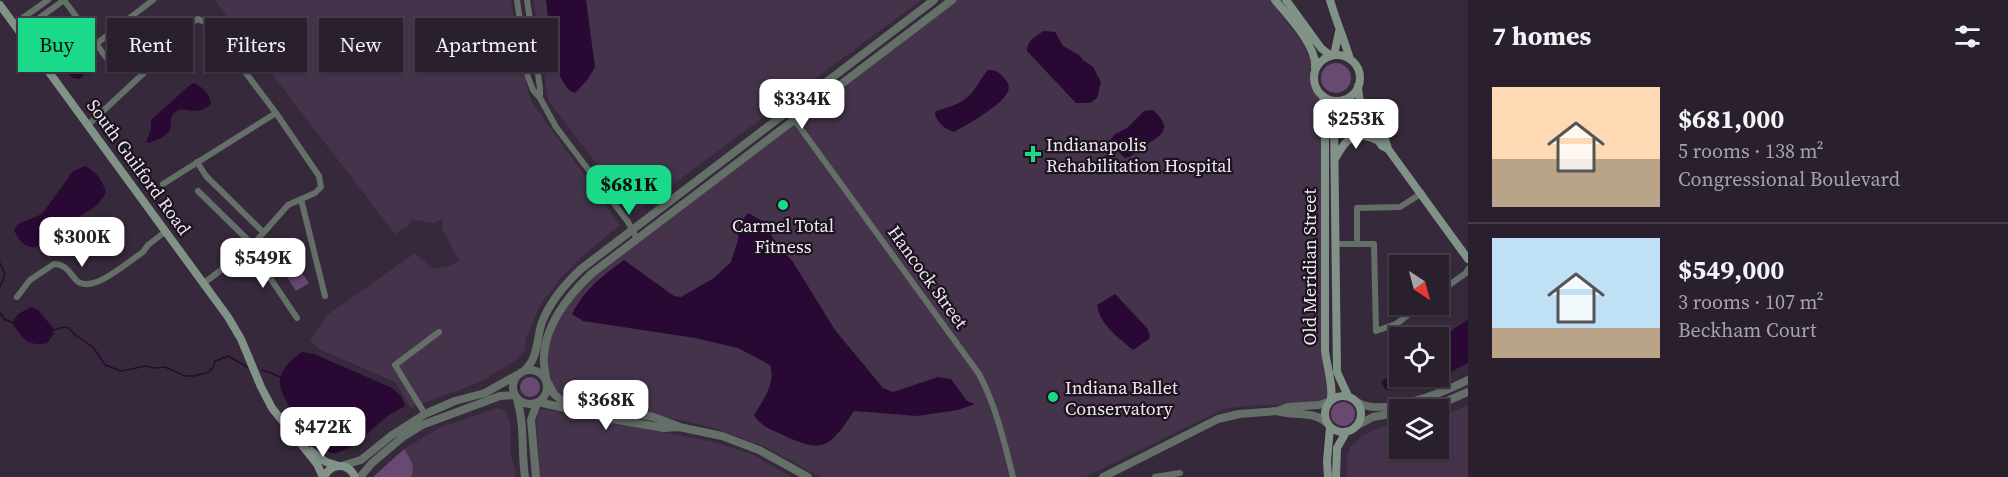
<!DOCTYPE html>
<meta charset="utf-8">
<style>
body{margin:0;font-family:"Source Serif 4",serif;background:#352c39;color:#f1f3f6;height:100vh;display:flex;flex-direction:column;font-size:22px;white-space:nowrap}
*{box-sizing:border-box;margin:0}
p{font-size:20px;color:#a5a2aa}
.icon{flex:none;width:33px;height:33px;fill:none;stroke:currentColor;stroke-width:2;stroke-linecap:round;stroke-linejoin:round}
.map{position:relative;flex:1;overflow:hidden}
.sheet{display:flex;flex-direction:column;background:#291f2d;width:540px}
.sheet>*{flex:none}
.hud{position:absolute;left:18px;top:18px;width:570px;height:54px;display:flex;gap:12px}
.needle{width:39px;rotate:144deg}
.tools{position:absolute;left:1389px;top:255px;display:grid;gap:12px}
.tools a{display:grid;place-items:center;width:60px;height:60px;border-radius:0px;background:#291f2d;box-shadow:0 2px 4px #0004,0 0 0 2px #453d49;font-size:30px}
.price{position:absolute;translate:-50% -51px;padding:0 14px;border-radius:12px;background:#fff;color:#222;font-size:20px;line-height:39px;filter:drop-shadow(0 2px 3px #0008)}
.price::after{content:'';position:absolute;left:50%;top:36px;width:18px;height:14px;margin-left:-9px;background:inherit;clip-path:polygon(0 0,100% 0,50% 100%)}
.price.active{background:#1ad988;color:#111}
ul{padding:0;list-style:none}
li{display:flex;align-items:center;gap:18px;height:150px;padding:0 24px}
li+li{border-top:2px solid #453d49}
li span{display:grid;place-items:center;flex:none;width:168px;height:120px;border-radius:0px;color:#555}
li>.icon{margin-inline-start:auto}
span .icon{width:72px;height:72px;fill:#fffc;stroke-width:1}
li b{font-size:26px}
h2{display:flex;justify-content:space-between;align-items:center;height:72px;padding:0 24px;font-size:26px}
.tag{padding:0 21px;border-radius:0px;background:#291f2d;box-shadow:0 2px 4px #0004,0 0 0 2px #453d49;font-size:21px;line-height:54px}
.tag.active{background:#1ad988;color:#111}
main{display:flex;flex:1;min-height:0}
.map>svg:first-child{display:block}
.built{fill:#44334a}
.green{fill:#674971}
.water{fill:#2a0834}
.lines{fill:none;stroke-linecap:round;stroke-linejoin:round}
.stream{stroke:#2a0834;stroke-width:1.5}
.minor{stroke:#646f68;stroke-width:6}
.tertiary{stroke:#646f68;stroke-width:8}
.secondary{stroke:#819287;stroke-width:8}
.poi-dot{fill:#1ad988;stroke:#1b141d;stroke-width:2}
.labels{text-anchor:middle;dominant-baseline:central;stroke-width:4.5;stroke-linejoin:round;paint-order:stroke}
.poi-label{font-size:18px;fill:#f0e7f4;stroke:#1b141d;text-anchor:start}
.street-label{font-size:18px;fill:#f0e7f4;stroke:#1b141d}
</style>
<main>
<div class="map">
<svg width="1468" height="477" viewBox="0 0 1468 477">
<rect width="100%" height="100%" fill="#37293c"/>
<path class="built" d="M215 0H511L519 56 531 101 620 225 580 258 557 282 539 307 526 339 525 350 516 360 480 382 411 408 395 382 321 350 310 341 327 315 415 253 433 269 452 265 459 260 442 229 443 219 432 223 411 219 408 226 395 234Z
M534 0H921L640 209 632 210 548 100Z
M956 0H1270L1304 45 1312 64 1311 81 1312 88 1321 102 1323 361 1329 394 1326 398 1311 403 1245 406 1224 409 1085 477H820L766 447 711 427 579 398 564 397 557 392 553 385 549 372 547 343 555 325 572 299 592 276Z
M1468 406V477H1347V457L1351 446 1363 435 1381 427 1399 424 1400 448H1438L1439 416Z
M497 408 506 411 510 423 511 455 516 477H373L406 448 439 428Z
M543 409 714 442 751 454 792 477H540L536 423 539 410Z"/>
<path class="green" d="M1321 78a15 15 0 1 1 30 0a15 15 0 1 1-30 0Z
M291 257 309 283 296 291 279 265Z
M520 387a10 10 0 1 1 20 0a10 10 0 1 1-20 0Z
M1331 414a12 12 0 1 1 24 0a12 12 0 1 1-24 0Z
M404 449C410 458 416 466 411 477H373Z"/>
<path class="water" d="M546 0H586L595 67 588 79 575 93C552 85 549 22 546 0Z
M48 22 51 24 84 69 83 76 79 79 72 78 40 34V26Z
M1044 31 1055 32 1063 46 1079 55 1083 60 1093 67 1101 82 1097 98 1090 103H1076L1027 51C1027 40 1036 36 1044 31Z
M988 70C996 70 999 72 1004 78 1008 82 1010 86 1008 91 1004 104 967 125 954 132 945 129 939 124 935 115L936 111C950 107 965 103 974 90 979 83 982 77 988 70Z
M194 83C204 88 210 94 211 104 196 118 184 105 175 112 169 116 172 124 170 130 166 137 156 140 150 143L146 142 151 129V120L190 85Z
M1153 110C1176 131 1159 136 1141 148 1135 152 1132 157 1125 158L1112 146 1111 139 1115 134 1127 128 1144 111Z
M85 166C97 172 102 180 106 192 97 213 72 217 55 230 48 235 44 242 37 247 25 249 18 240 14 230L18 224 42 214 73 171Z
M748 213 764 222 775 242 793 262 835 330 883 388 893 392 938 377 951 379 967 401 975 404 958 410 917 416 854 411C829 449 822 454 781 434 769 429 761 426 754 415 764 399 776 383 770 365L738 348 695 338 583 321 572 314C584 290 602 276 624 260L674 296 681 297 714 278 731 262 738 240 739 225Z
M1115 294 1147 328 1150 335 1149 339 1133 350C1119 338 1100 325 1097 305Z
M31 307 38 310 54 329 53 335 47 343C26 347 23 338 12 323L18 314Z
M1468 319V363C1440 378 1418 387 1386 390L1381 382 1399 369 1400 376H1438L1439 340Z
M302 352 314 354 392 388 401 396 405 406C399 410 391 413 385 418 371 430 355 448 336 453 321 458 281 400 280 385 279 370 291 359 302 352Z"/>
<g class="lines">
<path class="stream" d="M0 263 5 274 0 287
M0 313 4 319 14 323
M54 330 64 327 69 328 75 335 93 347 105 365 121 371 146 366 153 368 165 367 185 376H194L209 372 214 366 215 361 228 356 247 367
M262 370 281 377"/>
<path class="minor" d="M517 0 528 77 533 90 540 98 556 127 628 222 637 239
M527 0 540 88V97
M14 24 48 0
M20 32 64 0 111 64
M96 44 153 0
M788 111 979 374C996 406 1004 441 1013 477
M88 125 175 44 188 24 198 19 209 24 276 113 319 176 321 187 315 193 288 205 250 248 204 283
M197 162 206 176 263 232
M163 184 276 113
M198 191 252 244
M301 199 325 296
M1336 244H1374L1376 331 1396 324 1423 304
M1357 244V208L1400 207 1422 193
M250 248 297 318
M1438 293 1466 273 1468 269
M17 297 30 280 54 264C65 264 69 272 76 280 91 296 129 261 143 252L148 245 166 231
M425 414 395 365 439 332
M1155 477 1180 473"/>
<path class="tertiary" d="M513 387a17 17 0 1 1 34 0a17 17 0 1 1-34 0Z
M525 370C539 357 536 339 542 322 550 302 565 284 581 269L934 0
M546 378C545 370 543 363 544 355 546 323 569 295 591 274L952 0
M547 381 554 394 561 400 653 417 678 426
M517 399C525 425 521 451 525 477
M538 402 618 420 664 428 679 427 722 436 759 450 808 477
M1357 402C1381 418 1444 392 1468 380
M1411 410 1447 401 1468 392
M1277 411C1295 417 1313 410 1327 423
M1356 426 1373 417 1400 412
M341 466 361 460 392 435 425 414 455 401 485 393 517 375
M360 477 372 463 404 436 422 425 500 396 515 395
M536 477 531 420 537 403
M1103 477 1218 419 1239 414 1277 411 1288 407 1319 405 1328 402"/>
<path class="secondary" d="M1275 0C1288 16 1317 46 1315 67
M1286 0 1321 48 1331 56
M1330 0C1336 21 1344 39 1350 59
M0 5 228 317 241 339 261 387 272 408 317 464 323 477
M1334 55 1339 32
M1314 78a23 23 0 1 1 46 0a23 23 0 1 1-46 0Z
M1358 86C1359 119 1382 123 1388 149L1468 259
M1323 96 1325 118V350C1326 364 1335 390 1330 401
M1343 100 1358 113 1382 146 1388 149
M1340 101 1335 112 1334 122 1337 372 1348 396
M1335 159C1346 138 1355 129 1379 141
M1325 414a18 18 0 1 1 36 0a18 18 0 1 1-36 0Z
M311 451 326 462 339 466
M324 477C331 463 348 462 355 477
M1328 477 1327 461 1330 427
M1336 477 1337 448 1346 432"/>
</g>
<g class="poi-dot">
<path d="M1030 145h6v6h6v6h-6v6h-6v-6h-6v-6h6z"/>
<circle cx="783" cy="205" r="6"/>
<circle cx="1053" cy="397" r="6"/>
</g>
<g class="labels">
<g class="poi-label">
<text x="1046" y="144">Indianapolis<tspan x="1046" dy="21">Rehabilitation Hospital</tspan></text>
<text x="783" y="225" text-anchor="middle">Carmel Total<tspan x="783" dy="21">Fitness</tspan></text>
<text x="1065" y="387">Indiana Ballet<tspan x="1065" dy="21">Conservatory</tspan></text>
</g>
<g class="street-label">
<text transform="translate(139 167) rotate(54)">South Guilford Road</text>
<text transform="translate(1309 267) rotate(-90)">Old Meridian Street</text>
<text transform="translate(928 277) rotate(54)">Hancock Street</text>
</g>
</g>
</svg>
<div class="tools">
<a><svg class="needle" viewBox="-14 -14 28 28"><path d="M0-13l5 13h-10z" fill="#e53935"/><path d="M0 13l5-13h-10z" fill="#a5a2aa"/></svg></a>
<a><svg class="icon" aria-label="locate" viewBox="0 0 24 24"><circle cx="12" cy="12" r="6"/><path d="M12 2v4M12 18v4M2 12h4M18 12h4"/></svg></a>
<a><svg class="icon" aria-label="layers" viewBox="0 0 24 24"><path d="M12 4l9 5-9 5-9-5zM3 14l9 5 9-5"/></svg></a>
</div>
<b class="price" style="left:802px;top:130px">$334K</b>
<b class="price" style="left:1356px;top:150px">$253K</b>
<b class="price active" style="left:629px;top:216px">$681K</b>
<b class="price" style="left:82px;top:268px">$300K</b>
<b class="price" style="left:263px;top:289px">$549K</b>
<b class="price" style="left:606px;top:431px">$368K</b>
<b class="price" style="left:323px;top:458px">$472K</b>
<div class="hud">
<a class="tag active">Buy</a>
<a class="tag">Rent</a>
<a class="tag">Filters</a>
<a class="tag">New</a>
<a class="tag">Apartment</a>
</div>
</div>
<section class="sheet">
<h2>7 homes<svg class="icon" aria-label="filters" viewBox="0 0 24 24"><path d="M4 7h16M4 17h16"/><circle cx="9" cy="7" r="2"/><circle cx="15" cy="17" r="2"/></svg></h2>
<ul>
<li><span style="background:linear-gradient(#ffd9b3 60%,#b9a48a 0)"><svg class="icon" aria-label="home" viewBox="0 0 24 24"><path d="M3 11l9-7 9 7M6 9v11h12V9"/></svg></span><div><b>$681,000</b><p>5 rooms · 138 m²</p><p>Congressional Boulevard</p></div></li>
<li><span style="background:linear-gradient(#bfe0f5 75%,#b9a48a 0)"><svg class="icon" aria-label="home" viewBox="0 0 24 24"><path d="M3 11l9-7 9 7M6 9v11h12V9"/></svg></span><div><b>$549,000</b><p>3 rooms · 107 m²</p><p>Beckham Court</p></div></li>
</ul>
</section>
</main>
